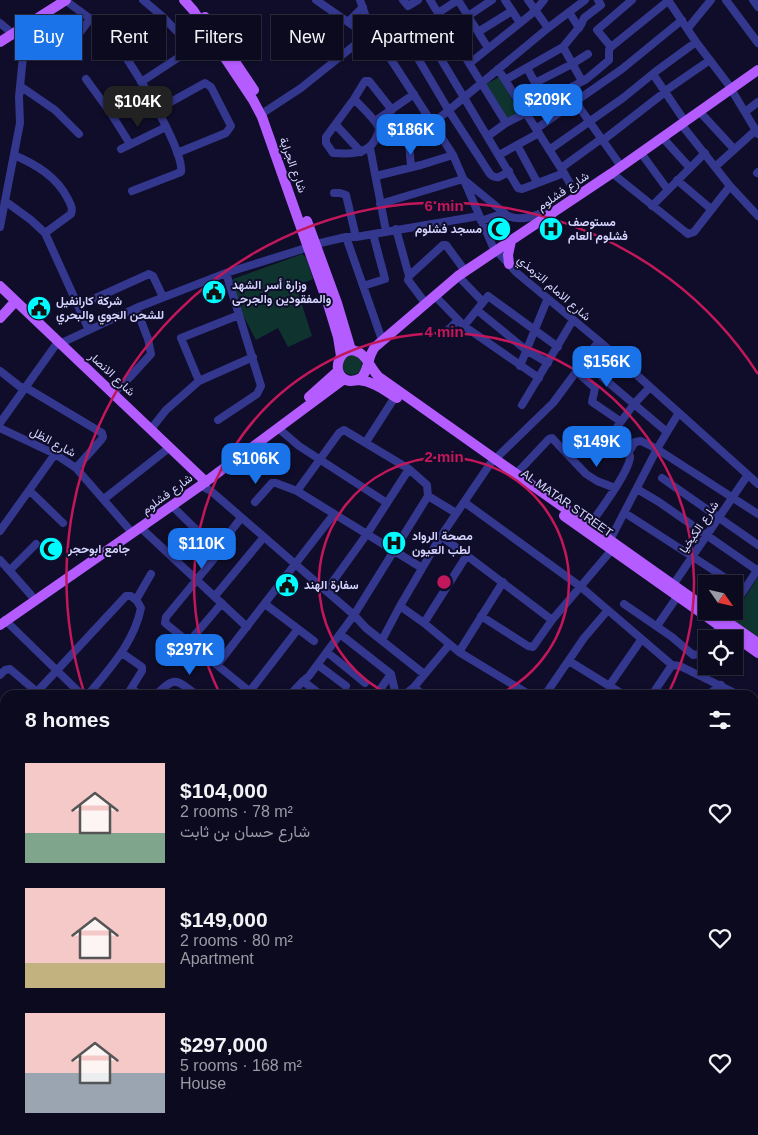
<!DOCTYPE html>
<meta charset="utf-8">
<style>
body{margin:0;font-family:Helvetica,Vazirmatn,sans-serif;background:#141328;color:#f1f3f6;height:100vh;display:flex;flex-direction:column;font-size:19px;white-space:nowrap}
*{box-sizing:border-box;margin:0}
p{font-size:16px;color:#9a9aa4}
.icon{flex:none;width:28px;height:28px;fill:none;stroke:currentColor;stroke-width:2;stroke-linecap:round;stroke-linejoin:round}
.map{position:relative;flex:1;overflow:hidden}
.sheet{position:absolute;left:0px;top:690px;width:759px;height:445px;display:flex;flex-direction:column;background:#0b0a1f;border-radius:15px 15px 0 0;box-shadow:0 1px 4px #0004,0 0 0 1px #2b2b3d}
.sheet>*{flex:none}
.banner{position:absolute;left:15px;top:15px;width:500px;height:45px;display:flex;gap:10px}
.needle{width:32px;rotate:124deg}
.buttons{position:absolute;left:698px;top:575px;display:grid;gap:10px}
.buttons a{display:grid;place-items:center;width:45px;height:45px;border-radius:0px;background:#0b0a1f;box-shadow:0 1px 4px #0004,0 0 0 1px #2b2b3d;font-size:25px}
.price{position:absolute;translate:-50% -42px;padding:0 11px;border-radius:10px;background:#1a73e8;color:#fff;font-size:16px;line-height:32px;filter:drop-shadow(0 1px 2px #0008)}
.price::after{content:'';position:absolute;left:50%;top:30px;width:15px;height:11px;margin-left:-8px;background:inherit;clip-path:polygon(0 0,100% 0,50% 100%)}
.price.selected{background:#222;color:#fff}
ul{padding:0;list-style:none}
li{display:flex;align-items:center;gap:15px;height:125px;padding:0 25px}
li span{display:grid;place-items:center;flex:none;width:140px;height:100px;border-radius:0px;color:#555}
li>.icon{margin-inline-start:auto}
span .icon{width:60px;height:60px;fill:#fffc;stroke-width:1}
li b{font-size:21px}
h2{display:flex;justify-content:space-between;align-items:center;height:60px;padding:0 25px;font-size:21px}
.tag{padding:0 18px;border-radius:0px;background:#0b0a1f;box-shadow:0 1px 4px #0004,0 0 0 1px #2b2b3d;font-size:18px;line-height:45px}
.tag.selected{background:#1a73e8;color:#fff}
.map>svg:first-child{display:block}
.green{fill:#0f342f}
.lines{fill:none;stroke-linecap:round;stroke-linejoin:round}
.minor{stroke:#33378d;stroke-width:8}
.major{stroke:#b45cff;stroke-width:10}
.ring{fill:none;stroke:#c2185b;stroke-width:2.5}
.labels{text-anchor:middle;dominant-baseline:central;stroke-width:4;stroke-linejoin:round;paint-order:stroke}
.street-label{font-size:12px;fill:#d6d5ff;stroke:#0f0d29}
.poi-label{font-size:12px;font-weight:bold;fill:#d6d5ff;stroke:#0f0d29;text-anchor:start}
.centre{fill:#c2185b;stroke:#0f0d29;stroke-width:2.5}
.ring-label{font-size:15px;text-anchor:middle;font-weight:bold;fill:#c2185b;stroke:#0f0d29;stroke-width:4;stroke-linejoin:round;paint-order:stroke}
</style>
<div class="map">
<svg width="758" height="1135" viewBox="0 0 758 1135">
<rect width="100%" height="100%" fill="#0f0d29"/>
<path class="green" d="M499 77 520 113 506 121 485 85Z
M302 254 306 257 313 279 296 286 312 336 288 347 278 328 256 340 234 298 233 279Z
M342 365a10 10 0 1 1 20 0a10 10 0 1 1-20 0Z
M758 577V637L735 621 732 617Z"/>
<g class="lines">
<path class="minor" d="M65 0C80 12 97 22 110 36 127 54 185 150 181 172L132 191
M316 0 374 40 390 58 453 155 493 247 517 273 599 341 758 484
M360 0 374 40
M403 0 408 6 418 0
M430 0 506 123
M458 0 488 48
M505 0 520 23
M528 0 548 28
M668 0 696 42 728 84 758 134
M726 0 758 43
M753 0 758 7
M569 12 579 28
M438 13 458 0
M468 16 492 0
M349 21 363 7
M0 23 13 34
M688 28 711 0
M478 32 512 11
M426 34 518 188 522 189 564 173
M71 44 90 19
M410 45 449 111 490 174C497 181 503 175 509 171
M118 46 162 16 143 0
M563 47 582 81
M611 47 597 30 632 0
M390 58 444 23
M470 63 535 11 544 0
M527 68 544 99
M498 69 564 173 577 196
M653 74 682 117
M86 79 110 112 130 144
M505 80 563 47 581 25 584 18 601 5 598 0
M141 82 193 48 162 16
M535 83 572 64 588 54
M20 86 55 110 79 134
M567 90 618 162
M665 91 710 60
M354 99C360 105 378 122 379 129 379 133 376 137 375 140 367 155 348 154 333 153L326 143V137L354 99 365 81H369L392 110
M158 109 205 83 211 87 231 126 226 133 177 153
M266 111 301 88 366 36
M525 111C545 99 565 91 585 80 593 74 601 67 609 60V50L611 47 668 1
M699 111 734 149
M745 112 758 102
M375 121 414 94
M432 124 548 28 585 0
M681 124 730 186 758 216
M336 125 361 152
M536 129 622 69 682 20
M488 136 506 123 526 113
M662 137 690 168
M602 141 665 92
M517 145 537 182
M370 148 386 231
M121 149 166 127
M549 150 623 98 655 72 696 42
M641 153 668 190
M14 155C37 165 57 177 68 199 71 205 73 208 71 214L45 233
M499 155 539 133
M716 166 756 130
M411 167 408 129 411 126 428 117
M561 168 601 139
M612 173 688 234 694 232 730 186
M757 173 758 172
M376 176 421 165 453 155
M677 180 711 209
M334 193H340L346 195 356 237
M5 201 31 220 45 233 89 330
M380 204 463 179 508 216C519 221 533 217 544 212
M652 206 705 153
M481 221 504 213
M0 227 20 123 19 97 26 26
M396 229 409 276
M346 237 381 337
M316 244 346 237H356L479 216
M458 276 483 302
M363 286 385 279 373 234
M435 296 464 326 539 378
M423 300 408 280 409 276 443 245H446L463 268
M78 306 149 274 153 276 163 297
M477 310 526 350 548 363
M464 326 488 296 558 347
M443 335 458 320
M520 366 547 300
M0 371 23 389
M576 371 595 388 592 402 620 421
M602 377 667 432
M199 381 181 338 239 315
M25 387 102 433 103 437 101 440 76 468
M114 393 130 377 151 354 148 339 136 308
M522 405 573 320
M218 420 257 394 261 386 226 273
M0 423 55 346 136 308 226 273 309 247
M0 428 55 454 76 468 129 529
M278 428 299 446 387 503
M151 429 166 410 199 381 253 357
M366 442 395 397
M606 442 634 404 650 387
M628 453 635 442 641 441 657 449 758 514
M572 457 589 436 593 434 628 453 630 456C631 470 598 513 589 526
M516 474 549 439 552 438 586 474 597 481 615 488
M662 478 758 545
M201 486 211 491 354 615 366 628 424 674
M637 489 659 502 758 571
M30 491 63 523
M297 491 339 433 344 430 409 469 427 485 428 496 456 513
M104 499 165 451
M255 502 272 483H276L297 491 422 568
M464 502 581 587 672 665 680 666 739 695
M172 506 219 552
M625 513 744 590
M241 518 221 544 218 554 166 617 165 623 254 695
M141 528 247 627
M0 531 55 454
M441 536 552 620
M610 540 657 449 678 414
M0 560 31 595
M10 570 36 544
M671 588 747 476
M326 591 367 534 409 469
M215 596 264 537
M136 600 151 574
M265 604 314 641
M624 604 672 637 693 655 699 654 706 645
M734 605 758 569
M400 606 424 623 459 652 530 695
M481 616 528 646 533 647 552 620 615 546
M5 620 82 695
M424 623 467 555
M657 626 677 597
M340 634 391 674 396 695
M711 639 719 627
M382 640 400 606 441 536 490 464 553 403 599 341
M188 643 222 603
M327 652 365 683
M459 652 503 582
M122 653 142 667V671L127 695
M569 661 624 695
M217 665 334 514
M318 665 346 686
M0 675 5 670 10 669 37 692
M303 681 321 695
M609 686 641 640
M414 687 423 695
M132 689 140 695
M34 695 126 596H131L137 601 141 608C134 643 109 669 88 695
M156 695C176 675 176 680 197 695
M247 695 298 629
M290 695 303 681 309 676 354 615 428 496
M376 695 391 674
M404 695 414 687 449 645
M545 695 584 638 608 610
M652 695 672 665
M708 695 721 685
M754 706 758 710
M754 726 758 724
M0 742 5 734
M754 779 758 782
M754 810 758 804
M0 811 5 815
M0 847 5 841
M754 848 758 851
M754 902 758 906
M0 916 5 919
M754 927 758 921
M754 958 758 962
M0 1004 5 995
M754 1017 758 1022
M0 1057 5 1060
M754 1074 758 1081
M0 1086 5 1077
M0 1111 5 1113
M754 1114 758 1103
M754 1128 758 1130
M268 1130 277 1135
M315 1130 320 1135
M428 1130 435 1135
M24 1135 27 1130
M84 1135 87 1130
M143 1135 146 1130
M196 1135 199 1130
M248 1135 251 1130
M302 1135 305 1130
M368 1135 372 1130
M440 1135 444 1130
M571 1135 575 1130
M630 1135 633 1130
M746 1135 748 1130"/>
<path class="major" d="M184 0 193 10 253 100 262 117 328 304 338 337 341 356
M205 17 254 90
M0 42 66 0
M307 221 337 303 351 350
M509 264 508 255 511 241
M0 286 206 482
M0 318 12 305
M358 380C373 381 384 390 397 398
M309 397 338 371
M564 516 758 653
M706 608 379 377C372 371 367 357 360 353 340 340 327 377 350 381 354 381 358 380 361 378 369 371 367 357 375 347L458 276 612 173 758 70
M712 611 758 643
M0 625 200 486 344 379
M0 764 5 767
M754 1062 758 1058
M497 1130 504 1135
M687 1135 691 1130
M696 1135 700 1130"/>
</g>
<g class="ring">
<path d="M390 695A125 125 0 1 1 498 695"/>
<path d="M220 694A250 250 0 1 1 668 694"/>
<path d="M84 692A376 376 0 0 1 758 374"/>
</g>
<defs>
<g id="mosque-disc" transform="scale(1.25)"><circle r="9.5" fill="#01fcff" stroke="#0f0d29"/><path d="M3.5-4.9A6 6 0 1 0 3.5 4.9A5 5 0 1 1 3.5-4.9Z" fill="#111"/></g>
<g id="hospital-disc" transform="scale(1.25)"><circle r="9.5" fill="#01fcff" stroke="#0f0d29"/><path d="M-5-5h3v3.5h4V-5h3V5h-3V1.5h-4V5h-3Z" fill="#111"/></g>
<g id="civic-disc" transform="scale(1.25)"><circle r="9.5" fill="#01fcff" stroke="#0f0d29"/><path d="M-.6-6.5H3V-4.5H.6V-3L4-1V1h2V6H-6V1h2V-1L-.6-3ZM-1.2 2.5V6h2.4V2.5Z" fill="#111"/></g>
</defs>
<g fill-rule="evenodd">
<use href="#mosque-disc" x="499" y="229"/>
<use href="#hospital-disc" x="551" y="229"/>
<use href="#civic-disc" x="214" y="292"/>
<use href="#civic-disc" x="39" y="308"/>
<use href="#hospital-disc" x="394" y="543"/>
<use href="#mosque-disc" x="51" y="549"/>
<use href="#civic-disc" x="287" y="585"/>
</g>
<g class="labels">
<g class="street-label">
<text transform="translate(293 165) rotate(70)">شارع الجرابة</text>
<text transform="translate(563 191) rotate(-34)">شارع فشلوم</text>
<text transform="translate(554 288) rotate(41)">شارع الامام الترمذي</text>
<text transform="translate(112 374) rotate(43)">شارع الانصار</text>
<text transform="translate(53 442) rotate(28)">شارع الظل</text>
<text transform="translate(167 494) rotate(-36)">شارع فشلوم</text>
<text transform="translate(567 503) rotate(35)">AL MATAR STREET</text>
<text transform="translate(699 527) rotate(-56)">شارع الكيخيا</text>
</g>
<g class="poi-label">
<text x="568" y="222">مستوصف<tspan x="568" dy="14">فشلوم العام</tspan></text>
<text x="482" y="229" text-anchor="end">مسجد فشلوم</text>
<text x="232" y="285">وزارة أسر الشهد<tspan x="232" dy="14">والمفقودين والجرحى</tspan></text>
<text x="56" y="301">شركة كارانفيل<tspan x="56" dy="14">للشحن الجوي والبحري</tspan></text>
<text x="412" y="536">مصحة الرواد<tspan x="412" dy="14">لطب العيون</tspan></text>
<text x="68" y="549">جامع ابوحجر</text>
<text x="304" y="585">سفارة الهند</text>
</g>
</g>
<circle cx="444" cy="582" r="8" class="centre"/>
<g class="ring-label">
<text x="444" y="211">6 min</text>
<text x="444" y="337">4 min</text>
<text x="444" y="462">2 min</text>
</g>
</svg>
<div class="buttons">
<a><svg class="needle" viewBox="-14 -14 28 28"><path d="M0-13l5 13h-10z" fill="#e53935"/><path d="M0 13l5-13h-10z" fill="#9a9aa4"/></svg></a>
<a><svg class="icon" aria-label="locate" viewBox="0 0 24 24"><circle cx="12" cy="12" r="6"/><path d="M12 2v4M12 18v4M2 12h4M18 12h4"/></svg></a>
</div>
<b class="price" style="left:548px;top:126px">$209K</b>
<b class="price selected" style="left:138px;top:128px">$104K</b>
<b class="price" style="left:411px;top:156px">$186K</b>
<b class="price" style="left:607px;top:388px">$156K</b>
<b class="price" style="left:597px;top:468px">$149K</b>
<b class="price" style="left:256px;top:485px">$106K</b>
<b class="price" style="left:202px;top:570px">$110K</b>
<b class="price" style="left:190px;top:676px">$297K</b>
<div class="banner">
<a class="tag selected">Buy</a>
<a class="tag">Rent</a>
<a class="tag">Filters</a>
<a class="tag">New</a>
<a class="tag">Apartment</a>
</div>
<section class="sheet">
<h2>8 homes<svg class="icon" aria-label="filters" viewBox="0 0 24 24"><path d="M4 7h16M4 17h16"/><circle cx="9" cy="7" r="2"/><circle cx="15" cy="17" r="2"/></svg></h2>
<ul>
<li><span style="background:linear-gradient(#f6c9c9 70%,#7fa58c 0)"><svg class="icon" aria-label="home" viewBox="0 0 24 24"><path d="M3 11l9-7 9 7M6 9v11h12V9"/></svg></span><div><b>$104,000</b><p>2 rooms · 78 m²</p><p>شارع حسان بن ثابت</p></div><svg class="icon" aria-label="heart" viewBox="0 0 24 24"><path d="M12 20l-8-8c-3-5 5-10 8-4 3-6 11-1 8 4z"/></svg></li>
<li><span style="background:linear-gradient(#f6c9c9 75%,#c2b280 0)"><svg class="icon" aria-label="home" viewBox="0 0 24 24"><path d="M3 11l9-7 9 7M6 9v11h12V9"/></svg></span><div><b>$149,000</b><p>2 rooms · 80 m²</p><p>Apartment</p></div><svg class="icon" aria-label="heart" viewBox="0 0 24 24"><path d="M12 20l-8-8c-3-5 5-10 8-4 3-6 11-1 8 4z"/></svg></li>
<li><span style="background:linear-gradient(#f6c9c9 60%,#9aa5b1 0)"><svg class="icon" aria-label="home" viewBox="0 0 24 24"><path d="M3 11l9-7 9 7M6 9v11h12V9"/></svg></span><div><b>$297,000</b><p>5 rooms · 168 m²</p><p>House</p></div><svg class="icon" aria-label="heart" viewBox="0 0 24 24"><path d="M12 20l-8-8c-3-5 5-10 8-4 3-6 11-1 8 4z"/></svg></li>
</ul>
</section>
</div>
